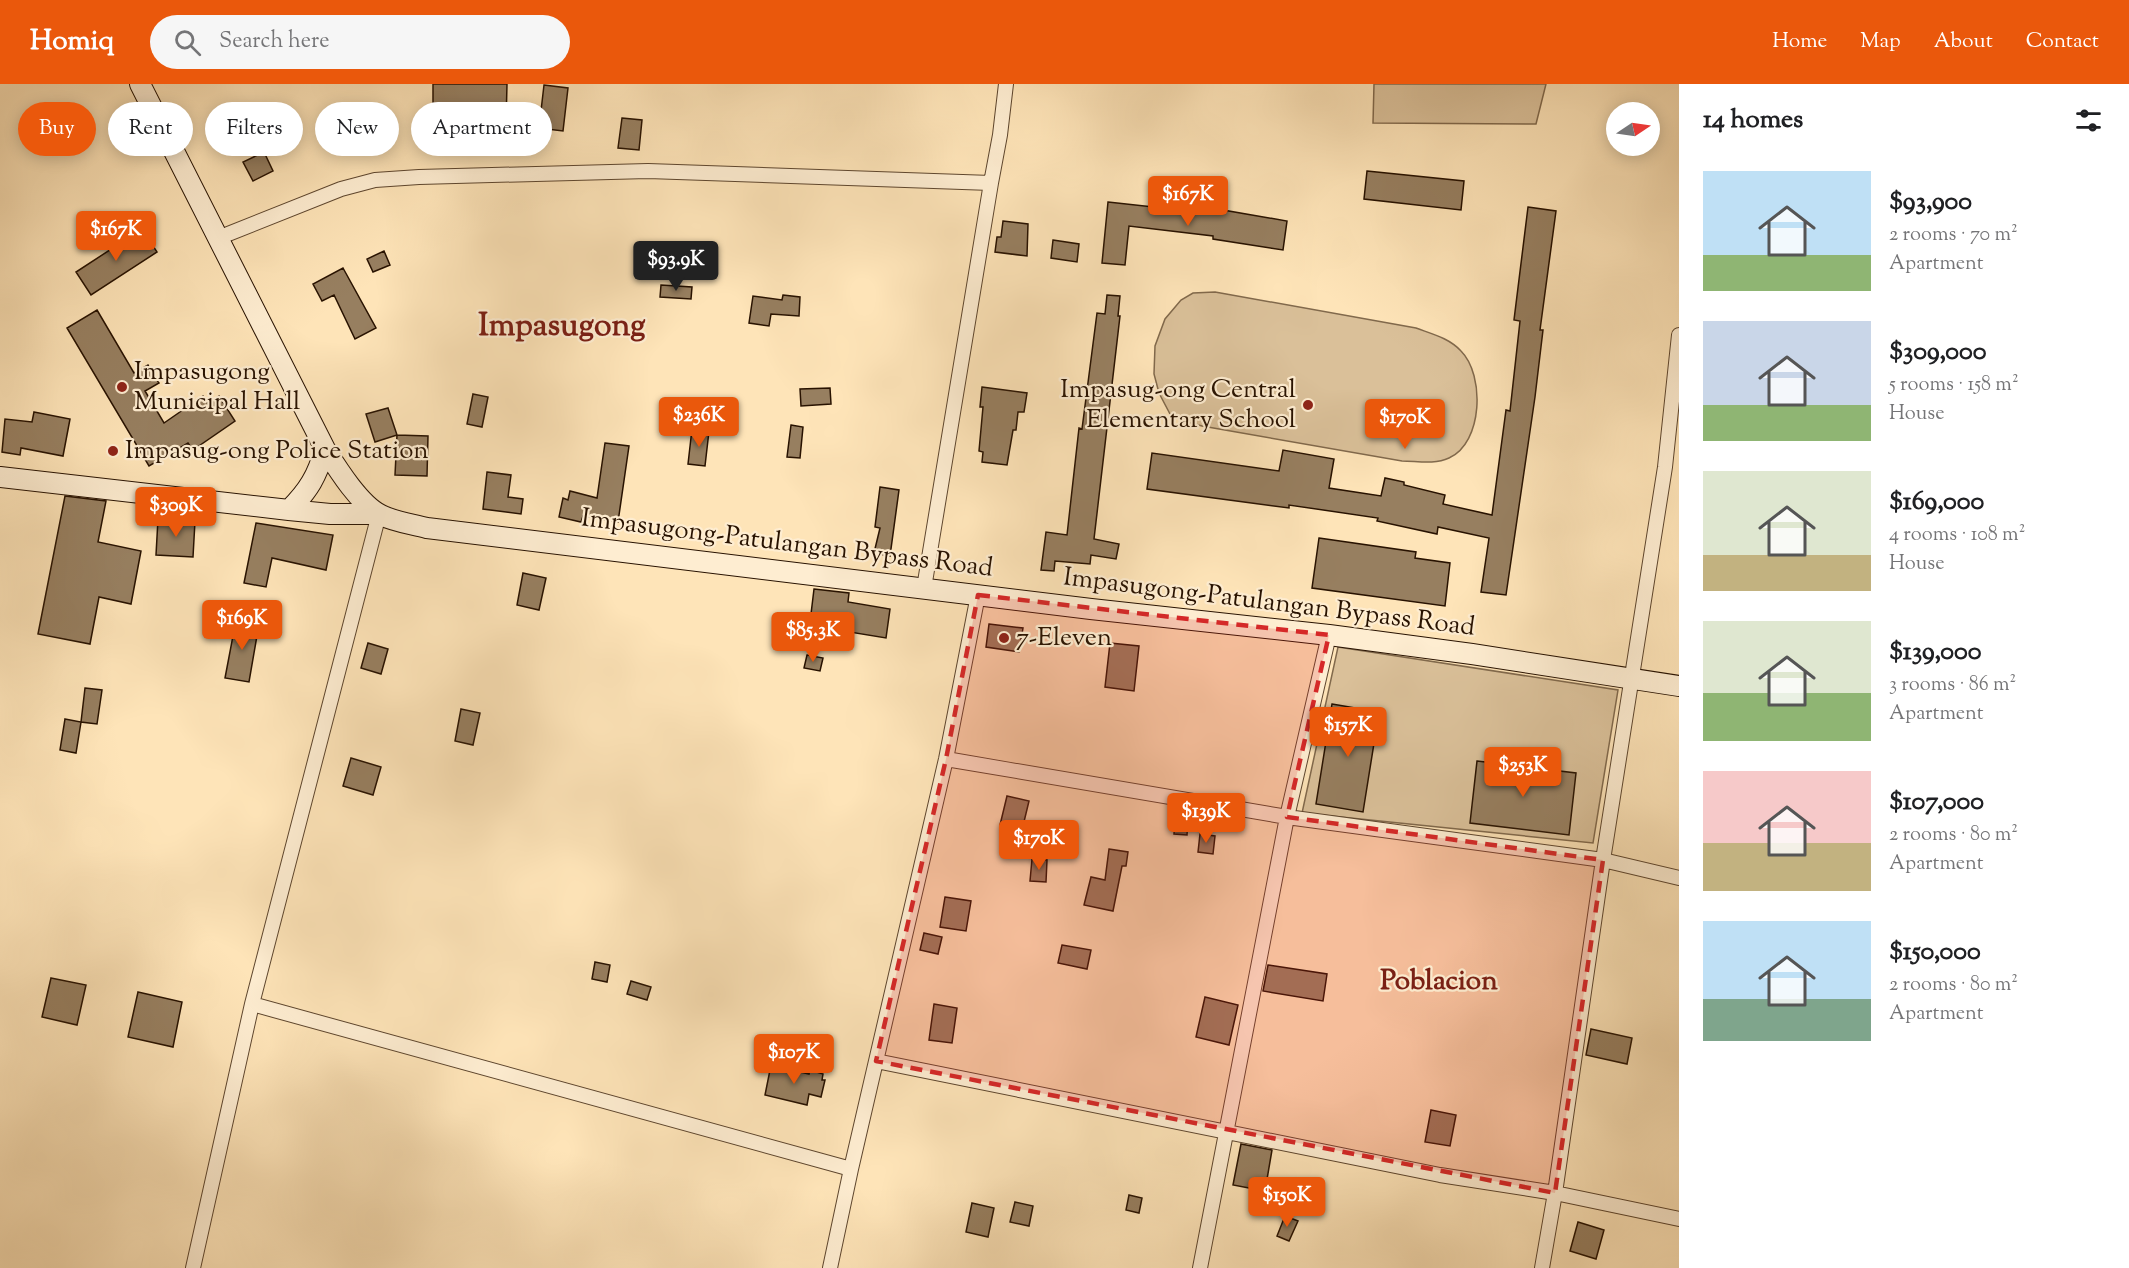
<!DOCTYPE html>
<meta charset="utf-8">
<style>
body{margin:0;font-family:"Sorts Mill Goudy",serif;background:#f6f6f6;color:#202124;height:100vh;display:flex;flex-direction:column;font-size:22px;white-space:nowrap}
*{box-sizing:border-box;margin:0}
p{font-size:20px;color:#757577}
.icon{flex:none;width:33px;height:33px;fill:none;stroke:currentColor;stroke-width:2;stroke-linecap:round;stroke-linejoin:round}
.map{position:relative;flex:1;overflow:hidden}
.sheet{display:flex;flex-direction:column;background:#fff;width:450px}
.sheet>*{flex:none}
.top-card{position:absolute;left:18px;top:18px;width:570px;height:54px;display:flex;gap:12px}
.needle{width:39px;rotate:77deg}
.fabs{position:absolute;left:1606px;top:18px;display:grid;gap:12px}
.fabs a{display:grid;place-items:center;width:54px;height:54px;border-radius:50%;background:#fff;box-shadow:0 3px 15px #0003;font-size:30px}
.price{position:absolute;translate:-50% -51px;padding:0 14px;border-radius:6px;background:#ea580c;color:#fff;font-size:20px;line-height:39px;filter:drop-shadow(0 2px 3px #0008)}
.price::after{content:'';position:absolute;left:50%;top:36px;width:18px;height:14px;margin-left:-9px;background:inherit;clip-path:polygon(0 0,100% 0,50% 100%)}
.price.current{background:#222;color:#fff}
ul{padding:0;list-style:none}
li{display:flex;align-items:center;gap:18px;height:150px;padding:0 24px}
li span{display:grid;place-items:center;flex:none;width:168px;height:120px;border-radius:0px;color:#555}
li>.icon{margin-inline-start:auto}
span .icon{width:72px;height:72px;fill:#fffc;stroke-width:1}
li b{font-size:26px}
h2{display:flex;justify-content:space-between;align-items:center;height:72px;padding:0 24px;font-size:26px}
.chip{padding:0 21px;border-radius:27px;background:#fff;box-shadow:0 3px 15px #0003;font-size:21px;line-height:54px}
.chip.current{background:#ea580c;color:#fff}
header{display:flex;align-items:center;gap:36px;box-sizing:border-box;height:84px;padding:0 30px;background:#ea580c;color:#fff}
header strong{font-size:28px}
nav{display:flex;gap:33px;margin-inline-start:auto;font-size:21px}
.search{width:420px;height:54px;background:#f6f6f6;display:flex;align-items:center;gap:15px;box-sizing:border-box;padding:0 21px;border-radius:33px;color:#757577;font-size:22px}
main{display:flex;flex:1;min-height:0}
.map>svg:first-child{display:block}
.green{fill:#dac099;stroke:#81694c;stroke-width:1.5}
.building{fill:#977f60;stroke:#281200;stroke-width:1.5}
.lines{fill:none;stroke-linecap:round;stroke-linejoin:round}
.street-casing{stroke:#5e462e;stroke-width:16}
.secondary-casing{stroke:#281200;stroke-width:22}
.street{stroke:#feedd1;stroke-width:14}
.secondary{stroke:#feedd1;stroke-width:20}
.marked{fill:#d62828;fill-opacity:0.2;stroke:#d62828;stroke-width:4.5;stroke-dasharray:12 8;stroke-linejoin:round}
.poi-dot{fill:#8f2418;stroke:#feedd1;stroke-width:2}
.labels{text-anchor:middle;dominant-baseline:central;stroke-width:4.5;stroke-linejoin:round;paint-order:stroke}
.poi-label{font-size:26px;fill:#281200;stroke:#feedd1;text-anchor:start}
.street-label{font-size:26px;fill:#281200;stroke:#feedd1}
.quarter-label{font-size:28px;font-weight:bold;fill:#7a1f14;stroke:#feedd1}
.district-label{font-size:32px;font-weight:bold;fill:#7a1f14;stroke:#feedd1}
</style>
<header>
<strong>Homiq</strong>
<div class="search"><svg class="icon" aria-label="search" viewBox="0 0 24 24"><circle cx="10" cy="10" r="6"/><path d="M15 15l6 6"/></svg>Search here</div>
<nav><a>Home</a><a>Map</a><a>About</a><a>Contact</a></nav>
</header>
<main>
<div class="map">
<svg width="1679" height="1184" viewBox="0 0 1679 1184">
<rect width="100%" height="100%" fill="#fee4b8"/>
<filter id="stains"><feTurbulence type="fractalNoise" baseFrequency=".00333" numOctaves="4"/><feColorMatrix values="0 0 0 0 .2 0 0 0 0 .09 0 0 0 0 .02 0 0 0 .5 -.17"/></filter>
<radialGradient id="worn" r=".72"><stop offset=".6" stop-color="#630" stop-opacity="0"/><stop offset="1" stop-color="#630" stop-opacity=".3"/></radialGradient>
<path class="green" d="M1374 0H1546L1536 40 1373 39Z
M1215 208 1416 244C1432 250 1449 254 1461 267 1485 291 1483 359 1449 374 1434 381 1417 377 1402 377L1202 342 1184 337 1170 330 1159 309 1154 290 1155 262 1165 235 1181 216 1193 209Z
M1338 563 1618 606 1593 759 1302 729Z"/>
<path class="building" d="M433 0H507L506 40 433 39Z
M544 1 568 4 563 47 539 44Z
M622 34 642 36 639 66 618 64Z
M264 68 273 87 253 97 243 78Z
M1367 87 1464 97 1461 126 1364 115Z
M1108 118 1217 130V125L1287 137 1283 166 1213 155V152L1129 142 1125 181 1102 179Z
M1528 123 1556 127 1540 246H1543L1535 313 1506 511 1481 508 1489 454 1438 443 1437 450 1377 437 1378 434 1289 421V424L1147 405 1152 369 1279 387 1283 366 1334 375 1329 404 1381 412 1385 394 1404 398V401L1445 411 1443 420 1492 431 1506 326 1510 327 1520 237 1514 236Z
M1003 137 1028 140 1027 172 995 168 997 153H1001Z
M142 145 157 168 91 211 76 188Z
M1053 156 1079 160 1077 178 1051 174Z
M384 167 390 181 373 188 367 175Z
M343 184 376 244 355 255 334 211 322 217 313 200Z
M661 201 692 203 691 215 660 213Z
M783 211 800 213 799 232 771 230 769 242 749 239 753 212 782 216Z
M1107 211 1120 212 1118 232H1120L1094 455 1119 460 1116 475 1091 471 1090 480 1055 477 1054 487 1041 486 1046 448 1067 451 1079 344 1082 345 1097 229 1105 230Z
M97 226 134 289 148 281 153 290 159 299 145 307 164 339 203 312 208 320 219 312 235 337 193 366 188 359 149 382 67 244Z
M982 303 1027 309 1024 328H1018L1016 346H1013L1007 381 982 378 983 368 979 367 983 323H980Z
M830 304 831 320 801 322 800 305Z
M473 310 488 313 482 343 467 340Z
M388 324 397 351 375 358 366 330Z
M34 328 70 335 63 372 21 364 20 371 2 368 5 335 32 338Z
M791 341 803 343 800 374 787 373Z
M692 345 709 347 705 382 688 380Z
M397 351 428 352 427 392 395 391Z
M605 359 629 362 618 438 583 432 581 438 559 433 563 414 568 416 570 407 597 414Z
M487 388 511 391 508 413 523 415 521 430 483 425Z
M880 403 899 406 890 472 874 469 880 444 875 443Z
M65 412 106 417 98 458 141 467 131 520 99 513 90 560 38 550Z
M158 435 195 437 193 473 156 471Z
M256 439 333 451 326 486 272 474 266 503 244 499Z
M1319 454 1416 468 1415 474 1450 479 1445 522 1312 504Z
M523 489 546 494 539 526 517 521Z
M814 505 849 509 848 518 890 525 886 554 844 547 842 555 828 551 832 533 811 530Z
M236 536 259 540 249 598 225 594Z
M989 540 1023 544 1019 568 986 563Z
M368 559 388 565 381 590 361 584Z
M1110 559 1139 562 1134 607 1105 603Z
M807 571 823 574 820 587 804 584Z
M85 604 102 606 97 640 81 638Z
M1332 620 1379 628 1363 728 1316 720Z
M461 625 480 629 473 661 455 657Z
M65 635 81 638 76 669 60 666Z
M351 674 381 683 373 711 343 702Z
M1477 677 1576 689 1569 751 1470 739Z
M1007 712 1029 717 1022 746 1000 741Z
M1175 734 1188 735 1187 751 1174 750Z
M1200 750 1215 752 1213 770 1198 768Z
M1109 765 1128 768 1126 782H1122L1113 827 1084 821 1091 793 1105 796Z
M1032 775 1047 776 1046 798 1030 797Z
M945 813 971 817 966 847 940 843Z
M924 849 942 853 938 870 920 866Z
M1062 861 1091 866 1087 885 1058 879Z
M595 878 610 881 607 898 592 895Z
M1268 881 1327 890 1323 917 1263 907Z
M51 894 86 901 77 941 42 933Z
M631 897 651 903 647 916 627 910Z
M138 908 182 918 173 963 128 953Z
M1205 913 1238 921 1229 961 1196 953Z
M934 920 957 924 952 959 929 956Z
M1591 945 1632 954 1627 980 1586 971Z
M771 981 809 990 810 986 823 990 822 996H825L821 1013 809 1010 807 1021 765 1011Z
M1431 1026 1456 1031 1450 1062 1425 1058Z
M1241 1060 1272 1066 1265 1107 1233 1101Z
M1129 1111 1142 1114 1139 1129 1126 1126Z
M1015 1118 1033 1122 1029 1142 1010 1138Z
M972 1119 994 1124 988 1153 966 1148Z
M1285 1132 1298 1137 1289 1157 1277 1152Z
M1578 1138 1604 1146 1596 1175 1570 1167Z"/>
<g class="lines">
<g class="street-casing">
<path id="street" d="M991 99 1000 51 1006 0
M218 154 341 105 375 96 419 93 648 87 991 99 924 504
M1679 251 1665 383 1603 776 1679 794
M946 675 1287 733 1603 776 1555 1109 1542 1184
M252 920 851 1085
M876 977 1440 1091 1555 1109 1679 1135
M193 1184 252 920 379 430
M830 1184 851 1085 946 675 978 511
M1200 1184 1287 733 1329 551"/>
</g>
<g class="secondary-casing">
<path id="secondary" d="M140 0 325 365C337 384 360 421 381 431 395 438 412 440 427 444L1091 525 1329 551 1472 570 1679 602
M0 393 289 426 330 430H379
M289 426C309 406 317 392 325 365"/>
</g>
<use href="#street" class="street"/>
<use href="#secondary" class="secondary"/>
</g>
<path class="marked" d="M978 511 1329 551 1287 733 1603 776 1555 1109 876 977 946 675Z"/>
<g class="poi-dot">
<circle cx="122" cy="303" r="6"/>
<circle cx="1308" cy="321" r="6"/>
<circle cx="113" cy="367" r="6"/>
<circle cx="1004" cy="554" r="6"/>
</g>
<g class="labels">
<g class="poi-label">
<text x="134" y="288">Impasugong<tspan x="134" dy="30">Municipal Hall</tspan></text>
<text x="1296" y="306" text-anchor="end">Impasug-ong Central<tspan x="1296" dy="30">Elementary School</tspan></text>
<text x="125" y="367">Impasug-ong Police Station</text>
<text x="1016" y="554">7-Eleven</text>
</g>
<g class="street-label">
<text transform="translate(787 460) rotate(7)">Impasugong-Patulangan Bypass Road</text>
<text transform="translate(1269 519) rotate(7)">Impasugong-Patulangan Bypass Road</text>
</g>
<g class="quarter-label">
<text x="1439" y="898">Poblacion</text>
</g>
<g class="district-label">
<text x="562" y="243">Impasugong</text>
</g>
</g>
<rect width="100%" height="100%" filter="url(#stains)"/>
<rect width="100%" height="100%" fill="url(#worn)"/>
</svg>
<div class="fabs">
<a><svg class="needle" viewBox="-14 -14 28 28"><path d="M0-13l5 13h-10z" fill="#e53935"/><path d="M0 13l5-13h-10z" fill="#757577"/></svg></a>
</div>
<b class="price" style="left:1188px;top:143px">$167K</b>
<b class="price" style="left:116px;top:178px">$167K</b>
<b class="price current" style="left:676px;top:208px">$93.9K</b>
<b class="price" style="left:699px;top:364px">$236K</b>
<b class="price" style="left:1405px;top:366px">$170K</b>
<b class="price" style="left:176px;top:454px">$309K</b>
<b class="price" style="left:242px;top:567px">$169K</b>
<b class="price" style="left:813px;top:579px">$85.3K</b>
<b class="price" style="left:1348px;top:674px">$157K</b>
<b class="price" style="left:1523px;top:714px">$253K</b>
<b class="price" style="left:1206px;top:760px">$139K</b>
<b class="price" style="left:1039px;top:787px">$170K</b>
<b class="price" style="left:794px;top:1001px">$107K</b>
<b class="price" style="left:1287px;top:1144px">$150K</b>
<div class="top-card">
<a class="chip current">Buy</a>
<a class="chip">Rent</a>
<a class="chip">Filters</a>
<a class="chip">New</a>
<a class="chip">Apartment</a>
</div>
</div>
<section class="sheet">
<h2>14 homes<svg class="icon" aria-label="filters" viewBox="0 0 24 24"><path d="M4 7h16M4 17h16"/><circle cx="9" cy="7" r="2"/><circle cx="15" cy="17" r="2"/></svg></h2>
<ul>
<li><span style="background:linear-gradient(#bfe0f5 70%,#8fb573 0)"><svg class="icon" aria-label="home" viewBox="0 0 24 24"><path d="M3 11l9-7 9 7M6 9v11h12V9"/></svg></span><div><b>$93,900</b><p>2 rooms · 70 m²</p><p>Apartment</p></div></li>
<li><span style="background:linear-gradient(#c9d6e8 70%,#8fb573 0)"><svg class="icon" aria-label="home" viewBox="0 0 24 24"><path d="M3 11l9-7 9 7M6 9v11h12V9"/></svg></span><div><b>$309,000</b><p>5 rooms · 158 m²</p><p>House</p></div></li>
<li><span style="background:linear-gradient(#dfe7d0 70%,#c2b280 0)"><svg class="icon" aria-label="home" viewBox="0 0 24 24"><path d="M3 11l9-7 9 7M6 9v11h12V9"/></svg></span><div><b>$169,000</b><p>4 rooms · 108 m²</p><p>House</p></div></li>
<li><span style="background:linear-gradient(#dfe7d0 60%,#8fb573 0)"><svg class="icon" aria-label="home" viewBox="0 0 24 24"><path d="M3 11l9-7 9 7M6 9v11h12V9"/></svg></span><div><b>$139,000</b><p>3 rooms · 86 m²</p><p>Apartment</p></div></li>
<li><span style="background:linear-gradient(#f6c9c9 60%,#c2b280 0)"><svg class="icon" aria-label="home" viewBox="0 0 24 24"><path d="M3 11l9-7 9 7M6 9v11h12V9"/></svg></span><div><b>$107,000</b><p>2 rooms · 80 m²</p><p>Apartment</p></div></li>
<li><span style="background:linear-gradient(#bfe0f5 65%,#7fa58c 0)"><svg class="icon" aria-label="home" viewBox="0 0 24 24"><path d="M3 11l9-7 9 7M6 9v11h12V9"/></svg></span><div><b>$150,000</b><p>2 rooms · 80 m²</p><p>Apartment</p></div></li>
</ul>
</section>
</main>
